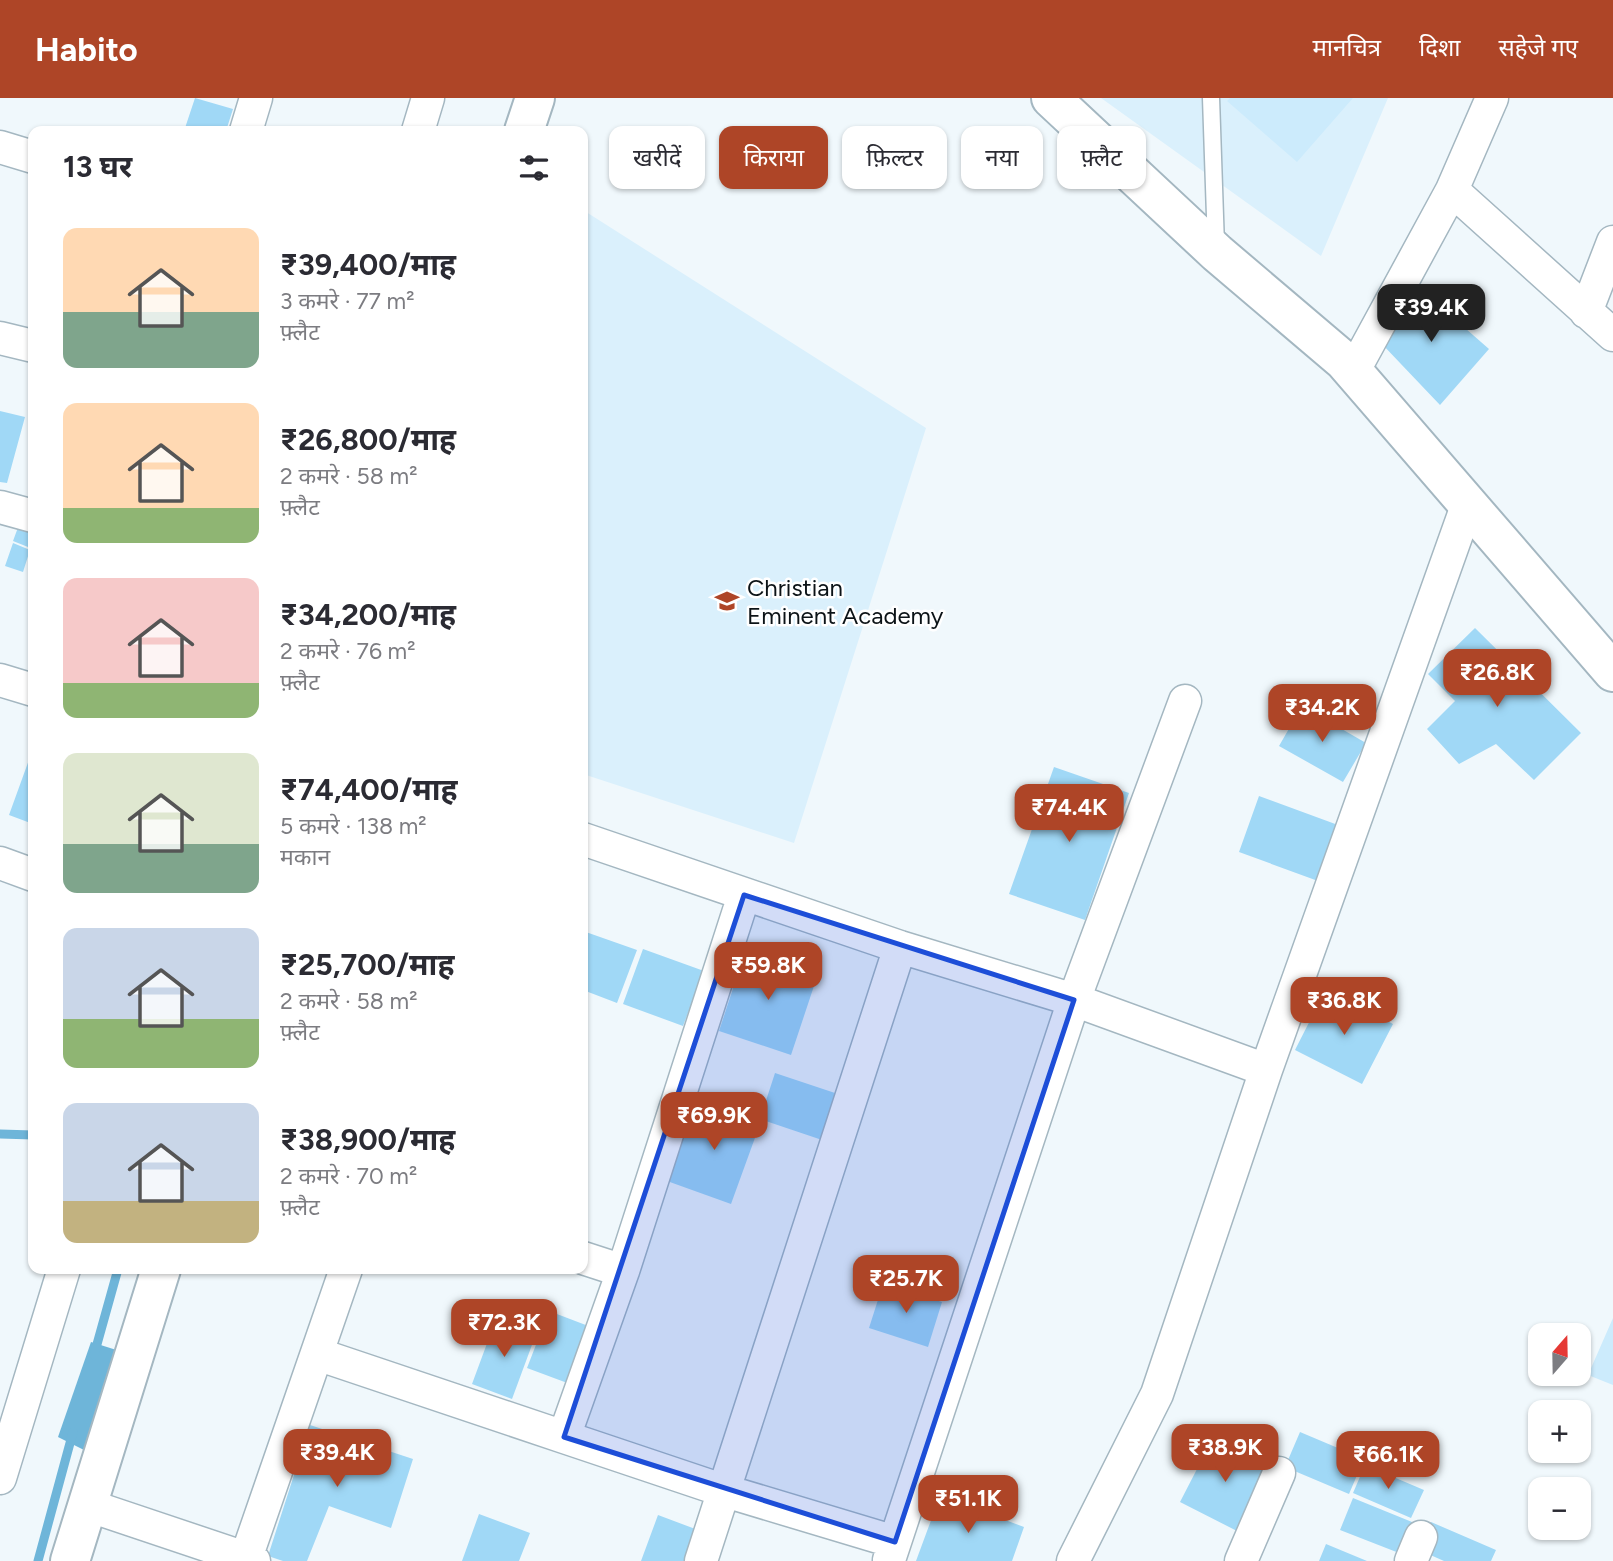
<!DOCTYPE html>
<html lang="hi">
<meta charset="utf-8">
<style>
body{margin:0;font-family:Figtree,"Noto Sans Devanagari",sans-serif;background:#f7f7f7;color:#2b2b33;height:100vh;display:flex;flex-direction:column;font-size:26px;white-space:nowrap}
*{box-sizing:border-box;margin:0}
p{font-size:23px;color:#7c7c81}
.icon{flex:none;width:38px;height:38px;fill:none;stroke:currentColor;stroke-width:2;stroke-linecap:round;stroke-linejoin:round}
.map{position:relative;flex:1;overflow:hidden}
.side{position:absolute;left:28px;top:28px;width:560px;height:1148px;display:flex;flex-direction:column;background:#fff;border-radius:14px;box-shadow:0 2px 5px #0004}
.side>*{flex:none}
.hud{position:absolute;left:609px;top:28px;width:665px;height:63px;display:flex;gap:14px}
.needle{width:46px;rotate:20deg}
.buttons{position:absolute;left:1528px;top:1225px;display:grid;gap:14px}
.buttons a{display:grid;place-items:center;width:63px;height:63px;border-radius:14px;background:#fff;box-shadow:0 2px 5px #0004;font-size:35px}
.price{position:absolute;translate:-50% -60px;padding:0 16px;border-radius:14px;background:#ae4527;color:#fff;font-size:23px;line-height:46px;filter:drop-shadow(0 2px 4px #0008)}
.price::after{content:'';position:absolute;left:50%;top:42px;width:21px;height:16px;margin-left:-10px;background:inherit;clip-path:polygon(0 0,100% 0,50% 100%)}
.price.selected{background:#222;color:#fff}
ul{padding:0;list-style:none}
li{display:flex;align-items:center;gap:21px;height:175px;padding:0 35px}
li span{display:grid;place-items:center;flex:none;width:196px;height:140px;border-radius:14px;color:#555}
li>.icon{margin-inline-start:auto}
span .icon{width:84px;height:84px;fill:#fffc;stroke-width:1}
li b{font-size:30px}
h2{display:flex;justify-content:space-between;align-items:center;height:84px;padding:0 35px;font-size:30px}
.chip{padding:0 24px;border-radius:14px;background:#fff;box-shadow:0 2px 5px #0004;font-size:24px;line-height:63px}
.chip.selected{background:#ae4527;color:#fff}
header{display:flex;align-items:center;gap:42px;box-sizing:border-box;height:98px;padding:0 35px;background:#ae4527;color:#fff}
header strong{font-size:33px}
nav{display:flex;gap:38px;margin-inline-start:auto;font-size:24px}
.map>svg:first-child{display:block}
.built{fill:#daf0fc}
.green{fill:#ccebfc}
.water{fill:#6eb5d9}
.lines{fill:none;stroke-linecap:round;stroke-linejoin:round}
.stream{stroke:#6eb5d9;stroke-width:9}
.building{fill:#a0d8f6}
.service-casing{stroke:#a4b7c1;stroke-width:19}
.minor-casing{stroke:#a4b7c1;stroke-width:35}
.tertiary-casing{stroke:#a4b7c1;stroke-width:42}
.service{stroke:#fff;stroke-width:16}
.minor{stroke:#fff;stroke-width:32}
.tertiary{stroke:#fff;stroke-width:38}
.marked{fill:#1d4ed8;fill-opacity:0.2;stroke:#1d4ed8;stroke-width:5;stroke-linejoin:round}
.labels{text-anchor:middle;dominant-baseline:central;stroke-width:5;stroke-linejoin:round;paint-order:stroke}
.poi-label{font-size:24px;fill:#0c1317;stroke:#fff;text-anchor:start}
</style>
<header>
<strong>Habito</strong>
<nav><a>मानचित्र</a><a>दिशा</a><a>सहेजे गए</a></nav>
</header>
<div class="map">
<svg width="1613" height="1463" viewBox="0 0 1613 1463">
<rect width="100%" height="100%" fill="#f0f8fc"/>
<path class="built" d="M1101 0H1388L1321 158Z
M583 112 926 330 794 745 583 676Z"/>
<path class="green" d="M1230 0H1353L1297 64 1227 3Z
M1613 1220V1287L1588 1277Z"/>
<path class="water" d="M91 1244 126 1255 92 1356 58 1339Z"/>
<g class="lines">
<path class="stream" d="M0 1036 33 1037
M94 1257 118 1171
M38 1463 73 1334"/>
</g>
<path class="building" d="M195 0 233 11 226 33H184Z
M1409 181 1489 251 1440 307 1381 245Z
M0 313 25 319 7 385 0 384Z
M20 424 33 429 28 449 13 443Z
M13 445 30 452 23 474 5 468Z
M1475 530 1581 635 1534 682 1496 646 1459 666 1427 631 1455 603 1428 576Z
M1302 608 1366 645 1343 684 1279 648Z
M30 659 33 660V726L9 717Z
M1054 669 1129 695 1085 822 1009 796Z
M1259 698 1338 727 1318 783 1239 754Z
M583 833 637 852 617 905 583 892Z
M643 851 704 873 683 928 623 906Z
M746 851 818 876 791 957 719 933Z
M1326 891 1393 926 1362 986 1295 952Z
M775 975 844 998 828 1044 760 1021Z
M696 1003 760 1026 731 1106 667 1083Z
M883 1186 942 1204 928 1249 869 1230Z
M549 1213 591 1229 570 1286 527 1270Z
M496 1221 536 1236 512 1301 472 1286Z
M310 1327 413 1361 391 1430 329 1408 307 1463H283L268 1458Z
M1300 1334 1364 1361 1349 1396 1285 1369Z
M1213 1340 1270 1369 1237 1433 1180 1404Z
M1365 1367 1424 1392 1411 1420 1353 1395Z
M940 1398 1024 1429 1012 1463H916Z
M1353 1400 1412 1424 1399 1455 1340 1432Z
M479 1416 530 1435 519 1463H462Z
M658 1417 706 1435 696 1463H641Z
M1431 1424 1496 1452 1491 1463H1444L1419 1452Z
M1326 1446 1367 1463H1319Z"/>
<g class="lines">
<g class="service-casing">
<path id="service" d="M1211 0 1216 148"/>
</g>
<g class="minor-casing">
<path id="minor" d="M1492 0 1452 92 1613 237
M246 33 256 0
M418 33 428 0
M0 49 33 59
M1586 214 1613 144
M0 240 33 248
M1353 274 1452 92
M0 409 33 418
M0 582 33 592
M583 741 900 849 1074 902 1266 972 1468 405
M0 765 33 777
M744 797 623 1173 564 1339 722 1392 895 1444
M583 1160 623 1173
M317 1256 564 1339
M0 1380 64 1171
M87 1407 254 1463
M246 1460 346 1171
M889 1462 1074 902 1185 603
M701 1463 900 849
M1073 1463 1157 1296 1266 972
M1241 1463 1279 1375
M1411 1463 1421 1439"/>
</g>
<g class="tertiary-casing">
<path id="tertiary" d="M1051 0 1217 155 1344 263 1613 574
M524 33 535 0
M70 1463 161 1171"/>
</g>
<use href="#service" class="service"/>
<use href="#minor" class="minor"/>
<use href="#tertiary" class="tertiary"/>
</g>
<path class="marked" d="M744 797 1074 902 895 1444 564 1339Z"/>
<defs>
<g id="university-bare" transform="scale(1.89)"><path d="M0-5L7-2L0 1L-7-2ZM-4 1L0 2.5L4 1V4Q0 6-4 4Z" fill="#ae4527" stroke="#fff" stroke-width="2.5" paint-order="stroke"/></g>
</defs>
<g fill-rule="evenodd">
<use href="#university-bare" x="727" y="503"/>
</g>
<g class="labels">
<g class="poi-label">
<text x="747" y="489">Christian<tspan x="747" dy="28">Eminent Academy</tspan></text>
</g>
</g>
</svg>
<div class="buttons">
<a><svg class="needle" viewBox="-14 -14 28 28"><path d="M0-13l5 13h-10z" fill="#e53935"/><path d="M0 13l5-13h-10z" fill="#7c7c81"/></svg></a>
<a>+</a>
<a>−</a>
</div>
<b class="price selected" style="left:1431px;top:246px">₹39.4K</b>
<b class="price" style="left:1497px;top:611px">₹26.8K</b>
<b class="price" style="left:1322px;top:646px">₹34.2K</b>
<b class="price" style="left:1069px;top:746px">₹74.4K</b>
<b class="price" style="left:768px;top:904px">₹59.8K</b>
<b class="price" style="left:1344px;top:939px">₹36.8K</b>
<b class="price" style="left:714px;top:1054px">₹69.9K</b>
<b class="price" style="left:906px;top:1217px">₹25.7K</b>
<b class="price" style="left:504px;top:1261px">₹72.3K</b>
<b class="price" style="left:1225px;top:1386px">₹38.9K</b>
<b class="price" style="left:337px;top:1391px">₹39.4K</b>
<b class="price" style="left:1388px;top:1393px">₹66.1K</b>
<b class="price" style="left:968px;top:1437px">₹51.1K</b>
<div class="hud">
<a class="chip">खरीदें</a>
<a class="chip selected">किराया</a>
<a class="chip">फ़िल्टर</a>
<a class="chip">नया</a>
<a class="chip">फ़्लैट</a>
</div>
<section class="side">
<h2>13 घर<svg class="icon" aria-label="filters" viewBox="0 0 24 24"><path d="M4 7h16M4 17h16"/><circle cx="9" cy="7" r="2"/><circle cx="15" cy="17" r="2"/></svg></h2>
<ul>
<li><span style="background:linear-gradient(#ffd9b3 60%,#7fa58c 0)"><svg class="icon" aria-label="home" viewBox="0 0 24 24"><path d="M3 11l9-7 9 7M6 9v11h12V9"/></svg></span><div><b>₹39,400/माह</b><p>3 कमरे · 77 m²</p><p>फ़्लैट</p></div></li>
<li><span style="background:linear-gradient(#ffd9b3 75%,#8fb573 0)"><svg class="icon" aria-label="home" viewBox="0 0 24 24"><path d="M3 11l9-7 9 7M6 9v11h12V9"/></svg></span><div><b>₹26,800/माह</b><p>2 कमरे · 58 m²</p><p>फ़्लैट</p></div></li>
<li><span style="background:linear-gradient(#f6c9c9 75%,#8fb573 0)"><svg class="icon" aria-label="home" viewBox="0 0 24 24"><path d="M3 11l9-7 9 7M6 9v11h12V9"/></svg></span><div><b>₹34,200/माह</b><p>2 कमरे · 76 m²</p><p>फ़्लैट</p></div></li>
<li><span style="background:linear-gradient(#dfe7d0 65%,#7fa58c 0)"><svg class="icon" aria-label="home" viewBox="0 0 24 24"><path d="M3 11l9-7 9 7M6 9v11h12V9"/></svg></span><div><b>₹74,400/माह</b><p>5 कमरे · 138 m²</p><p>मकान</p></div></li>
<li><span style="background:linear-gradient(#c9d6e8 65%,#8fb573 0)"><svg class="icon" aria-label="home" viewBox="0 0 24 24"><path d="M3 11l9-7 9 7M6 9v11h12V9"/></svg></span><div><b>₹25,700/माह</b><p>2 कमरे · 58 m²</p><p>फ़्लैट</p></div></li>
<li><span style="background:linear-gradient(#c9d6e8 70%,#c2b280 0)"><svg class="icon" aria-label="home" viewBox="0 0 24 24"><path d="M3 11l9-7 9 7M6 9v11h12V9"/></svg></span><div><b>₹38,900/माह</b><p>2 कमरे · 70 m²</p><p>फ़्लैट</p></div></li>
</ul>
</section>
</div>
